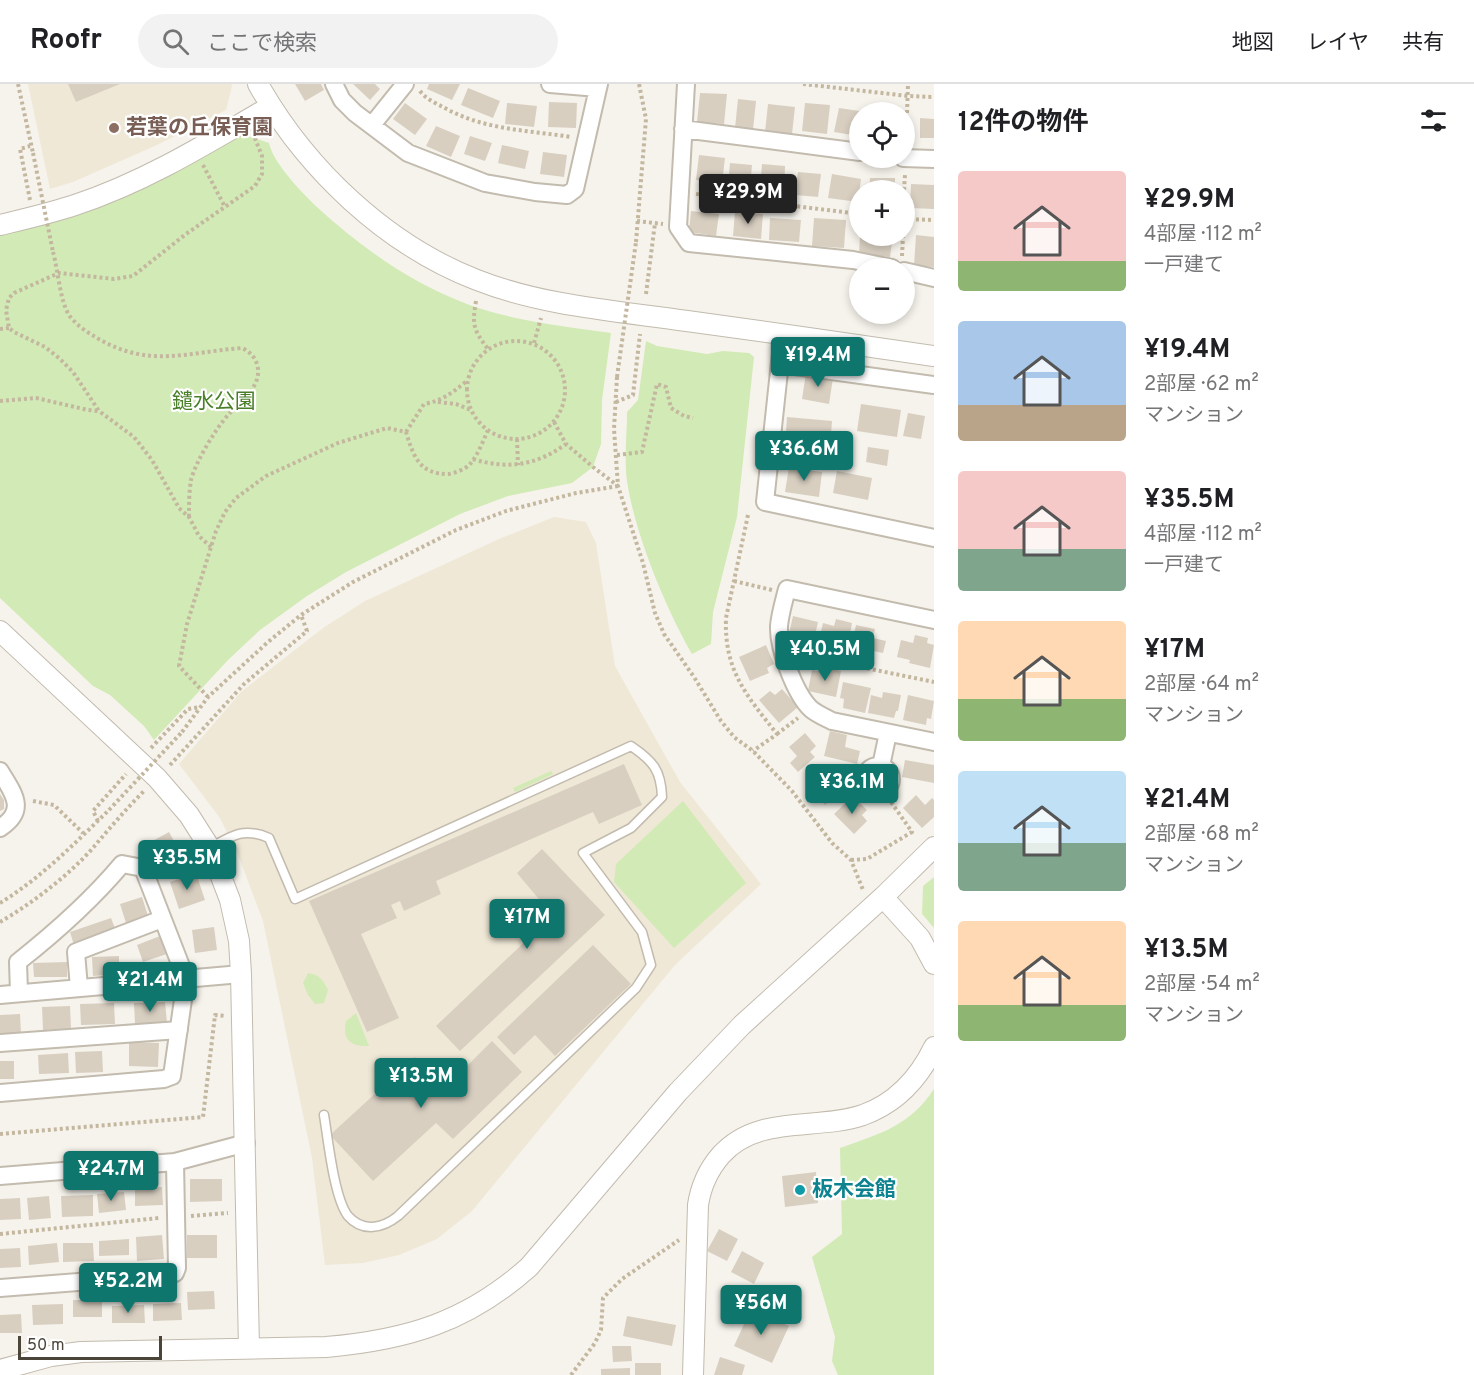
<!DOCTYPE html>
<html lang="ja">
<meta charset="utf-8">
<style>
body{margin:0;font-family:Overpass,"Noto Sans JP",sans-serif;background:#f2f2f2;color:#202124;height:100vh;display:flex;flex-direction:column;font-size:22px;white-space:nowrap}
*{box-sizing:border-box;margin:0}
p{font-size:20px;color:#757577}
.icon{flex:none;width:33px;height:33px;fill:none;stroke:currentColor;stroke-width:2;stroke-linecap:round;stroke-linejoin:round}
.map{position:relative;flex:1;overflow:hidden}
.details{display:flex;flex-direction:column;background:#fff;width:540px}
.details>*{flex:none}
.fabs{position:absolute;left:849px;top:18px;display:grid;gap:12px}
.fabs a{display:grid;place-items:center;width:66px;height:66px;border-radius:50%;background:#fff;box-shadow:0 3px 9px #0003;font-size:30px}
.scale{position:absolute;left:18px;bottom:15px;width:144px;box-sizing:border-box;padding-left:6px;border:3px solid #4b4439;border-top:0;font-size:16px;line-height:21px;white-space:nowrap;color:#4b4439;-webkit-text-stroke:4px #fff;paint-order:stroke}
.price{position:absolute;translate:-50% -51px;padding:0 14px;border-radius:6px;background:#0f766e;color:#fff;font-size:20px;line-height:39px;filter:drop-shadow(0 2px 3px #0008)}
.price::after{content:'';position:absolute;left:50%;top:36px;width:18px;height:14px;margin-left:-9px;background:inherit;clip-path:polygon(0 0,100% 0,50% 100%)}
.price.selected{background:#222;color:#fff}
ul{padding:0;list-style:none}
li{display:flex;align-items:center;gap:18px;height:150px;padding:0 24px}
li span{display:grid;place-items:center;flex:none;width:168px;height:120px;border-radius:6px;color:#555}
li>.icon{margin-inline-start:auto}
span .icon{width:72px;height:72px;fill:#fffc;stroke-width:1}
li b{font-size:26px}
h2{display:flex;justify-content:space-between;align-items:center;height:72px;padding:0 24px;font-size:26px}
header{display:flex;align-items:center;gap:36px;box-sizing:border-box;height:84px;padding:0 30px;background:#fff;border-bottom:2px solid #e0e0e0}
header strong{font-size:28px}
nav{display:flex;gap:33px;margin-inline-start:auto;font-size:21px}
.search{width:420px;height:54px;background:#f2f2f2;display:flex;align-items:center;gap:15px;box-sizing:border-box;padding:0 21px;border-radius:33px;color:#757577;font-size:22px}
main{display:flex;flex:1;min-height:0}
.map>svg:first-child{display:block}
.education{fill:#efe8d6}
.green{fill:#d2eab5}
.building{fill:#d8cfc1}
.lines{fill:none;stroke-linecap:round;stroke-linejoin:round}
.service-casing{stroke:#c2bbae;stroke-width:11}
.minor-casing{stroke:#c2bbae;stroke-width:20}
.tertiary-casing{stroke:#c2bbae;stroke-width:22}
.path{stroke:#c4b79f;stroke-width:4;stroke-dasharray:3 3;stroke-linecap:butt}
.service{stroke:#fff;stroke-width:8}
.minor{stroke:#fff;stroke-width:16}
.tertiary{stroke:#fff;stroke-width:20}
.path-bridge{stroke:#c4b79f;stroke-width:4;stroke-dasharray:3 3;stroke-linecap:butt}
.education-dot{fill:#8d6e63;stroke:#fff;stroke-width:2}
.culture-dot{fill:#0f9aa8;stroke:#fff;stroke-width:2}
.labels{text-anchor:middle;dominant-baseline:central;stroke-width:4.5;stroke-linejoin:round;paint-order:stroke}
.education-label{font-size:21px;font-weight:bold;fill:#785e54;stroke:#fff;text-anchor:start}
.park-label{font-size:21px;fill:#4a7f2a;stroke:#fff}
.culture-label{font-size:21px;font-weight:bold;fill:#0d838f;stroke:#fff;text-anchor:start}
</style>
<header>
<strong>Roofr</strong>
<div class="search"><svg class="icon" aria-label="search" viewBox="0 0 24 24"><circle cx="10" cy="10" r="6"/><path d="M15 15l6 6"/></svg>ここで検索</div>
<nav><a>地図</a><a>レイヤ</a><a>共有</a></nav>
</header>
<main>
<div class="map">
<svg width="934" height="1291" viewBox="0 0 934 1291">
<rect width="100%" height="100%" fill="#f6f3ec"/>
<path class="education" d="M28 0H231L232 2 226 26 157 61 73 98 50 105Z
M554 433 586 438 596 459 615 582 680 698 761 800 675 881 472 1127 437 1155 399 1171 363 1179 325 1181 312 1074 263 837 237 768 220 734 179 680 241 608 323 544 365 517 499 455Z"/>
<path class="green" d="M242 50 269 59C273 79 303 110 318 124 362 164 411 199 467 220 513 237 563 242 611 249L602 316 601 360 593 383 572 399 508 412 460 430 346 488 307 512 260 546 228 576 154 656 144 642 110 611 93 602 0 514V151L63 133Z
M646 257 657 262 707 270 723 267 749 269 754 273 737 433 713 528 711 560 692 570C665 523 635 450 627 397 624 375 627 350 627 328L638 316Z
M551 687 553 690 515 708 513 704Z
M683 717 746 799 674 864 614 798 616 780Z
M934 793V844L922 830 923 802Z
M308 889C320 891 323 896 328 906L324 919 315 920 308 911 303 899Z
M356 929 369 962C350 963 342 955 346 937Z
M934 1005V1291H838L832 1277 835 1253 812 1173 842 1150 840 1064C879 1050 910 1042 934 1005Z"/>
<path class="building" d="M68 0H120L76 18Z
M295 0H321L324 6 305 17Z
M353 0H375L380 5 370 16Z
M429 0H460L452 16 427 5Z
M468 4 500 17 493 34 461 21Z
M700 9 727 10 724 40 697 38Z
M738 15 756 17 753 46 735 44Z
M549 18 577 19 576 44 548 43Z
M405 19 427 35 415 51 393 35Z
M507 19 537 22 534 43 505 40Z
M805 19 830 21 827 50 802 47Z
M768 20 795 23 792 50 765 48Z
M839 24 860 27 858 52 834 48Z
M920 34 934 35V54H920Z
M436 42 460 52 451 73 426 62Z
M470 52 492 59 485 77 464 70Z
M502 61 529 67 525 85 498 79Z
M543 68 567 71 564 93 540 90Z
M699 71 725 74 722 99 696 96Z
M730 79 752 81 750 104 728 102Z
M762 80 785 82 784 108 760 106Z
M798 88 821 90 818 113 795 111Z
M832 90 861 95 858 118 828 114Z
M870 94H895V106H869Z
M911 100 934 101V125L910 124Z
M691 127 719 130 716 152 689 148Z
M735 128 763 130 761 155 733 152Z
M770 134 801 136 799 158 769 156Z
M814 134 846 136 844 164 812 162Z
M916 151 934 153V183L914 182Z
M860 152H893L890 173 859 170Z
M806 289 833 294 829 320 802 315Z
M861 320 901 326 897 353 857 347Z
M908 329 925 332 921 355 903 352Z
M787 333 832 337 830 364 785 361Z
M868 363 889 366 887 382 866 378Z
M789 383 822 388 819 413 785 408Z
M837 387 872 394 868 416 833 409Z
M793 532 818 538 813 560 788 554Z
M836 535 852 539 847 566 818 560 823 539 834 542Z
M856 541 875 545 873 554 886 557 883 569 869 566 868 569 851 565Z
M915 551 928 554 927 559 934 561 930 584 909 579 910 576 897 573 901 556 913 559Z
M766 561 774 580 767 584 769 589 750 597 739 573Z
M824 583 841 587 836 613 808 607 812 586 823 588Z
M843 598 871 604 865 629 843 624 844 615 840 614Z
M782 605 798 623 779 639 759 616 770 607 775 611Z
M883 608 901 611 898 627H896L894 634 868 629 871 611 882 614Z
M908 611 934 617 931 635 927 634 926 641 903 636Z
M830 647 847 651 845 663 860 667 857 680 824 672Z
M805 649 816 662 810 668 815 673 798 688 790 679 797 672 789 663Z
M905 676 934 681V699L902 693Z
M624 680 642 721 599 740 593 728 436 797 441 810 404 827 400 817 391 821 397 834 361 850 399 934 367 948 309 817Z
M833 686 847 700 825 721 814 709 822 702 819 699Z
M0 710 4 716V725L0 727Z
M916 711 925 721 932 714 934 716V733L922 744 903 724Z
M853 712 867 726 862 731 867 737 854 750 834 730Z
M169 748 180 768 160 779 149 759Z
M542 765 605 831 460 967 436 942 555 829 538 814 517 789Z
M196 789 205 816 179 825 170 798Z
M142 813 148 832 126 839 120 820Z
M111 834 116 847 74 861 70 848Z
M214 843 217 866 195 869 192 846Z
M160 852 167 870 143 878 137 861Z
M593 861 631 900 555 972 535 951 514 971 497 953Z
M119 872V890L93 892 92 873Z
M67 878V893H34L33 879Z
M165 918 167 939 135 940 134 919Z
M114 919 115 940 81 941 80 920Z
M70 922 71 945 43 946 42 923Z
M20 930 21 950 0 951V931Z
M492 957 522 988 453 1055 436 1039 373 1097 330 1051 415 973 444 1005Z
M129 958 159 959 158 983 129 982Z
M102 967 103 988 76 989 75 968Z
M68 969 69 989 39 990 38 971Z
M0 977H14V995H0Z
M816 1088 818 1119 785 1123 782 1092Z
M190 1095H222V1117L190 1118Z
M162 1103 163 1121 135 1122V1104Z
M124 1108 126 1126 99 1129 97 1110Z
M93 1111V1132L62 1133 61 1112Z
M49 1112 51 1134 29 1136 27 1114Z
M20 1114 21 1135 0 1136V1115Z
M719 1145 738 1155 727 1177 707 1167Z
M162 1151 164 1175 137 1177 136 1153Z
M187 1151H217V1174H187Z
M129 1155V1171L99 1172V1157Z
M57 1159 59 1178 29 1181 28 1162Z
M63 1159H93L94 1177 63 1178Z
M20 1164 21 1183 0 1184V1165Z
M742 1167 764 1179 754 1200 731 1188Z
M214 1207 215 1225 188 1226 187 1208Z
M73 1216H102V1233H73Z
M181 1219 182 1236 153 1237V1220Z
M63 1220V1240L33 1241 32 1221Z
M144 1221 145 1239H112V1222Z
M751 1225 789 1242 772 1279 734 1262Z
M21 1230 22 1249H0V1231Z
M627 1232 676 1241 672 1262 623 1252Z
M612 1262H631L632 1277 613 1278Z
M720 1273 745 1281 742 1291H714Z
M635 1279H661V1291H635Z
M630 1284V1291H601V1285Z"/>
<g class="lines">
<g class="service-casing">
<path id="service" d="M210 764C232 751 244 743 269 754L295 815 631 662C653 677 661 686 662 713L631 744 583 769 642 848 651 881 636 904 398 1132C383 1144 363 1149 348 1132 334 1114 328 1055 324 1031"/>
</g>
<g class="minor-casing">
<path id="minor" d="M334 0 342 16 355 29 408 69 485 99 535 108 567 111 575 105 599 0
M550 0 598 4
M686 0 678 143 689 159 853 176 892 184
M372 41 405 0
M683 45 860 68
M903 74 934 75
M904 187 934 194
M783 250 765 418 934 454
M780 280 934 301
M934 536 787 505C784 517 780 530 779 542 778 564 795 610 811 625 817 630 824 633 832 637L934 658
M865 695a13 13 0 1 1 26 0a13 13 0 1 1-26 0Z
M881 682 888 649
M0 687C13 709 28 726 0 744
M79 904 76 868 162 835
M0 911 241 890
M0 959 179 946
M0 1009 164 995 172 992 186 895 143 784 122 780C91 817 56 848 18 878L19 909
M0 1092 175 1078 246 1059
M0 1204 169 1191 175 1189 177 1184 175 1078"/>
</g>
<g class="tertiary-casing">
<path id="tertiary" d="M258 0C306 85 386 161 477 196 543 222 618 227 687 237 769 248 852 260 934 272
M0 141C25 135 51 129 75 121 145 98 208 59 271 22
M0 547 157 694 189 731 210 764 230 816 239 857 241 890 249 1264
M883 813 920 854 934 880
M0 1286 51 1272 81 1268 326 1263C407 1256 467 1238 529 1183L678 1008 742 941 883 813 934 763
M693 1291 698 1121C701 1101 708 1086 721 1071 758 1030 815 1047 863 1031 896 1019 919 994 934 963"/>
</g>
<path class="path" d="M18 0 33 69
M803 0 908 12 934 13
M420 7C426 15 435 19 443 23 483 46 527 46 571 53
M906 59 908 0
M203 81 225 123
M904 106 905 91
M696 110 860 130
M30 116 20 65 30 62
M904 135 934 136
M637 137 663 140
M636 158 646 35 639 0
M53 168C58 186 60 217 69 231 76 241 87 248 97 254 150 285 187 268 242 264 254 269 261 282 257 295 253 309 238 320 228 331 215 346 196 377 191 396 189 408 189 421 189 433
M902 172 903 152
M646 210 655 139
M476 217C472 241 473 245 488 265
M0 245 9 244
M467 306a49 49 0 1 1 98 0a49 49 0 1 1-98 0Z
M534 259 541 234
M617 293 614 345 618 402 643 479 655 529 664 550 694 593 721 637 734 653 753 667 792 707 832 759 851 776 863 806
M0 317 36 314 88 326 98 327
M438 318 456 320 471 326
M616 318 633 311 640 250
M554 338 566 360 593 383 618 402
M406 348 424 320C442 317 453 308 467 297
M517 355 518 381
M617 371 642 368 657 300 666 303 671 324 684 332 693 334
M473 375C508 386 537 381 566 360
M748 431 726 534C724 586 746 611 777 650L753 667
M211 463 199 452 189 433 179 424 152 376 134 353 99 327 73 288 59 274 45 263 14 248 9 244 6 226 9 214 14 209 59 189 114 195 133 192 186 150 255 102 262 90V72L254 52
M734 497 772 506
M803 577 812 573 934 598
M208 613 179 582 187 540 216 447 225 428 236 414 266 392 338 359 387 344 406 348C413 371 419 391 449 390 455 389 466 385 470 380 478 371 483 357 488 346
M182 648 208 613 268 558 301 531 353 498 456 446 506 427 576 409 618 402
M777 650 798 634
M151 664 188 625 200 623
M170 681 244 600 307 547 301 531
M33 717 54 721 83 749
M98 737 93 727 126 690
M851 776 867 775 912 748 884 708
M0 819C41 794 74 760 109 726
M0 838C31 820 68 792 92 765 109 745 126 725 145 706
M0 1050 203 1033 215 931 225 932
M191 1132 228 1129
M0 1150 159 1134
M571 1291 595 1259 601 1246 603 1214 622 1195 679 1156"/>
<use href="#service" class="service"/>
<use href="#minor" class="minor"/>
<use href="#tertiary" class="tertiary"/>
<path class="path-bridge" d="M33 69 53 168
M617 293 636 158
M109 726 182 648"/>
</g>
<circle class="education-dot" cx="114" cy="44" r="6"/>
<circle class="culture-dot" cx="800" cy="1106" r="6"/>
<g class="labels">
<g class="education-label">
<text x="126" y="44">若葉の丘保育園</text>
</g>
<g class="park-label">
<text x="214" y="318">鑓水公園</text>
</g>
<g class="culture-label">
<text x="812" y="1106">板木会館</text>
</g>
</g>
</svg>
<div class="fabs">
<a><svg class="icon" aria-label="locate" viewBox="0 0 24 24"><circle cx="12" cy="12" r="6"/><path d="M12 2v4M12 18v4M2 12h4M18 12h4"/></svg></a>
<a>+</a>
<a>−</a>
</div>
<div class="scale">50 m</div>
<b class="price selected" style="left:748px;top:141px">¥29.9M</b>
<b class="price" style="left:818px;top:304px">¥19.4M</b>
<b class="price" style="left:804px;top:398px">¥36.6M</b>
<b class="price" style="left:825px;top:598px">¥40.5M</b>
<b class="price" style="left:852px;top:731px">¥36.1M</b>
<b class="price" style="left:187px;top:807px">¥35.5M</b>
<b class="price" style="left:527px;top:866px">¥17M</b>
<b class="price" style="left:150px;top:929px">¥21.4M</b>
<b class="price" style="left:421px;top:1025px">¥13.5M</b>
<b class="price" style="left:111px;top:1118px">¥24.7M</b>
<b class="price" style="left:128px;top:1230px">¥52.2M</b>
<b class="price" style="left:761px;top:1252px">¥56M</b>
</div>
<section class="details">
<h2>12件の物件<svg class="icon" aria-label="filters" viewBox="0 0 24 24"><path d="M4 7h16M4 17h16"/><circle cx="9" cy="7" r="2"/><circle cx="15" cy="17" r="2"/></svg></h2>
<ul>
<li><span style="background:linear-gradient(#f6c9c9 75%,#8fb573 0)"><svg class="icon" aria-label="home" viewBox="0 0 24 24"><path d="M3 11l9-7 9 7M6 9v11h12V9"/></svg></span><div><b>¥29.9M</b><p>4部屋 · 112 m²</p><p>一戸建て</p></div></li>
<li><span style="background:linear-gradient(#a9c7e8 70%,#b9a48a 0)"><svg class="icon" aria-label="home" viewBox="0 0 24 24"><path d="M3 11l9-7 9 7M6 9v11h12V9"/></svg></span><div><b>¥19.4M</b><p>2部屋 · 62 m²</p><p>マンション</p></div></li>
<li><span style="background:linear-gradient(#f6c9c9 65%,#7fa58c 0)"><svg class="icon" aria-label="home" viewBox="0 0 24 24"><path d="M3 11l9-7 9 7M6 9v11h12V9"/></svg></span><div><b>¥35.5M</b><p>4部屋 · 112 m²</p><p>一戸建て</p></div></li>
<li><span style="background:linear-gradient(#ffd9b3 65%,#8fb573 0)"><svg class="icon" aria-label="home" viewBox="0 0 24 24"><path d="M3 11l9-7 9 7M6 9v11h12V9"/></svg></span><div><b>¥17M</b><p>2部屋 · 64 m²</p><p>マンション</p></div></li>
<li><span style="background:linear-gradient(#bfe0f5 60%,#7fa58c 0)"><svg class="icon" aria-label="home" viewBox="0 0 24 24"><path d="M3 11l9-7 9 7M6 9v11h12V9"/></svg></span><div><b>¥21.4M</b><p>2部屋 · 68 m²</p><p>マンション</p></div></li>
<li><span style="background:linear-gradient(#ffd9b3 70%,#8fb573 0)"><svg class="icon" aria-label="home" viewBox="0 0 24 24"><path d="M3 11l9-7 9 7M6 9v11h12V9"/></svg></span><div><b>¥13.5M</b><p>2部屋 · 54 m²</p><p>マンション</p></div></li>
</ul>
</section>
</main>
